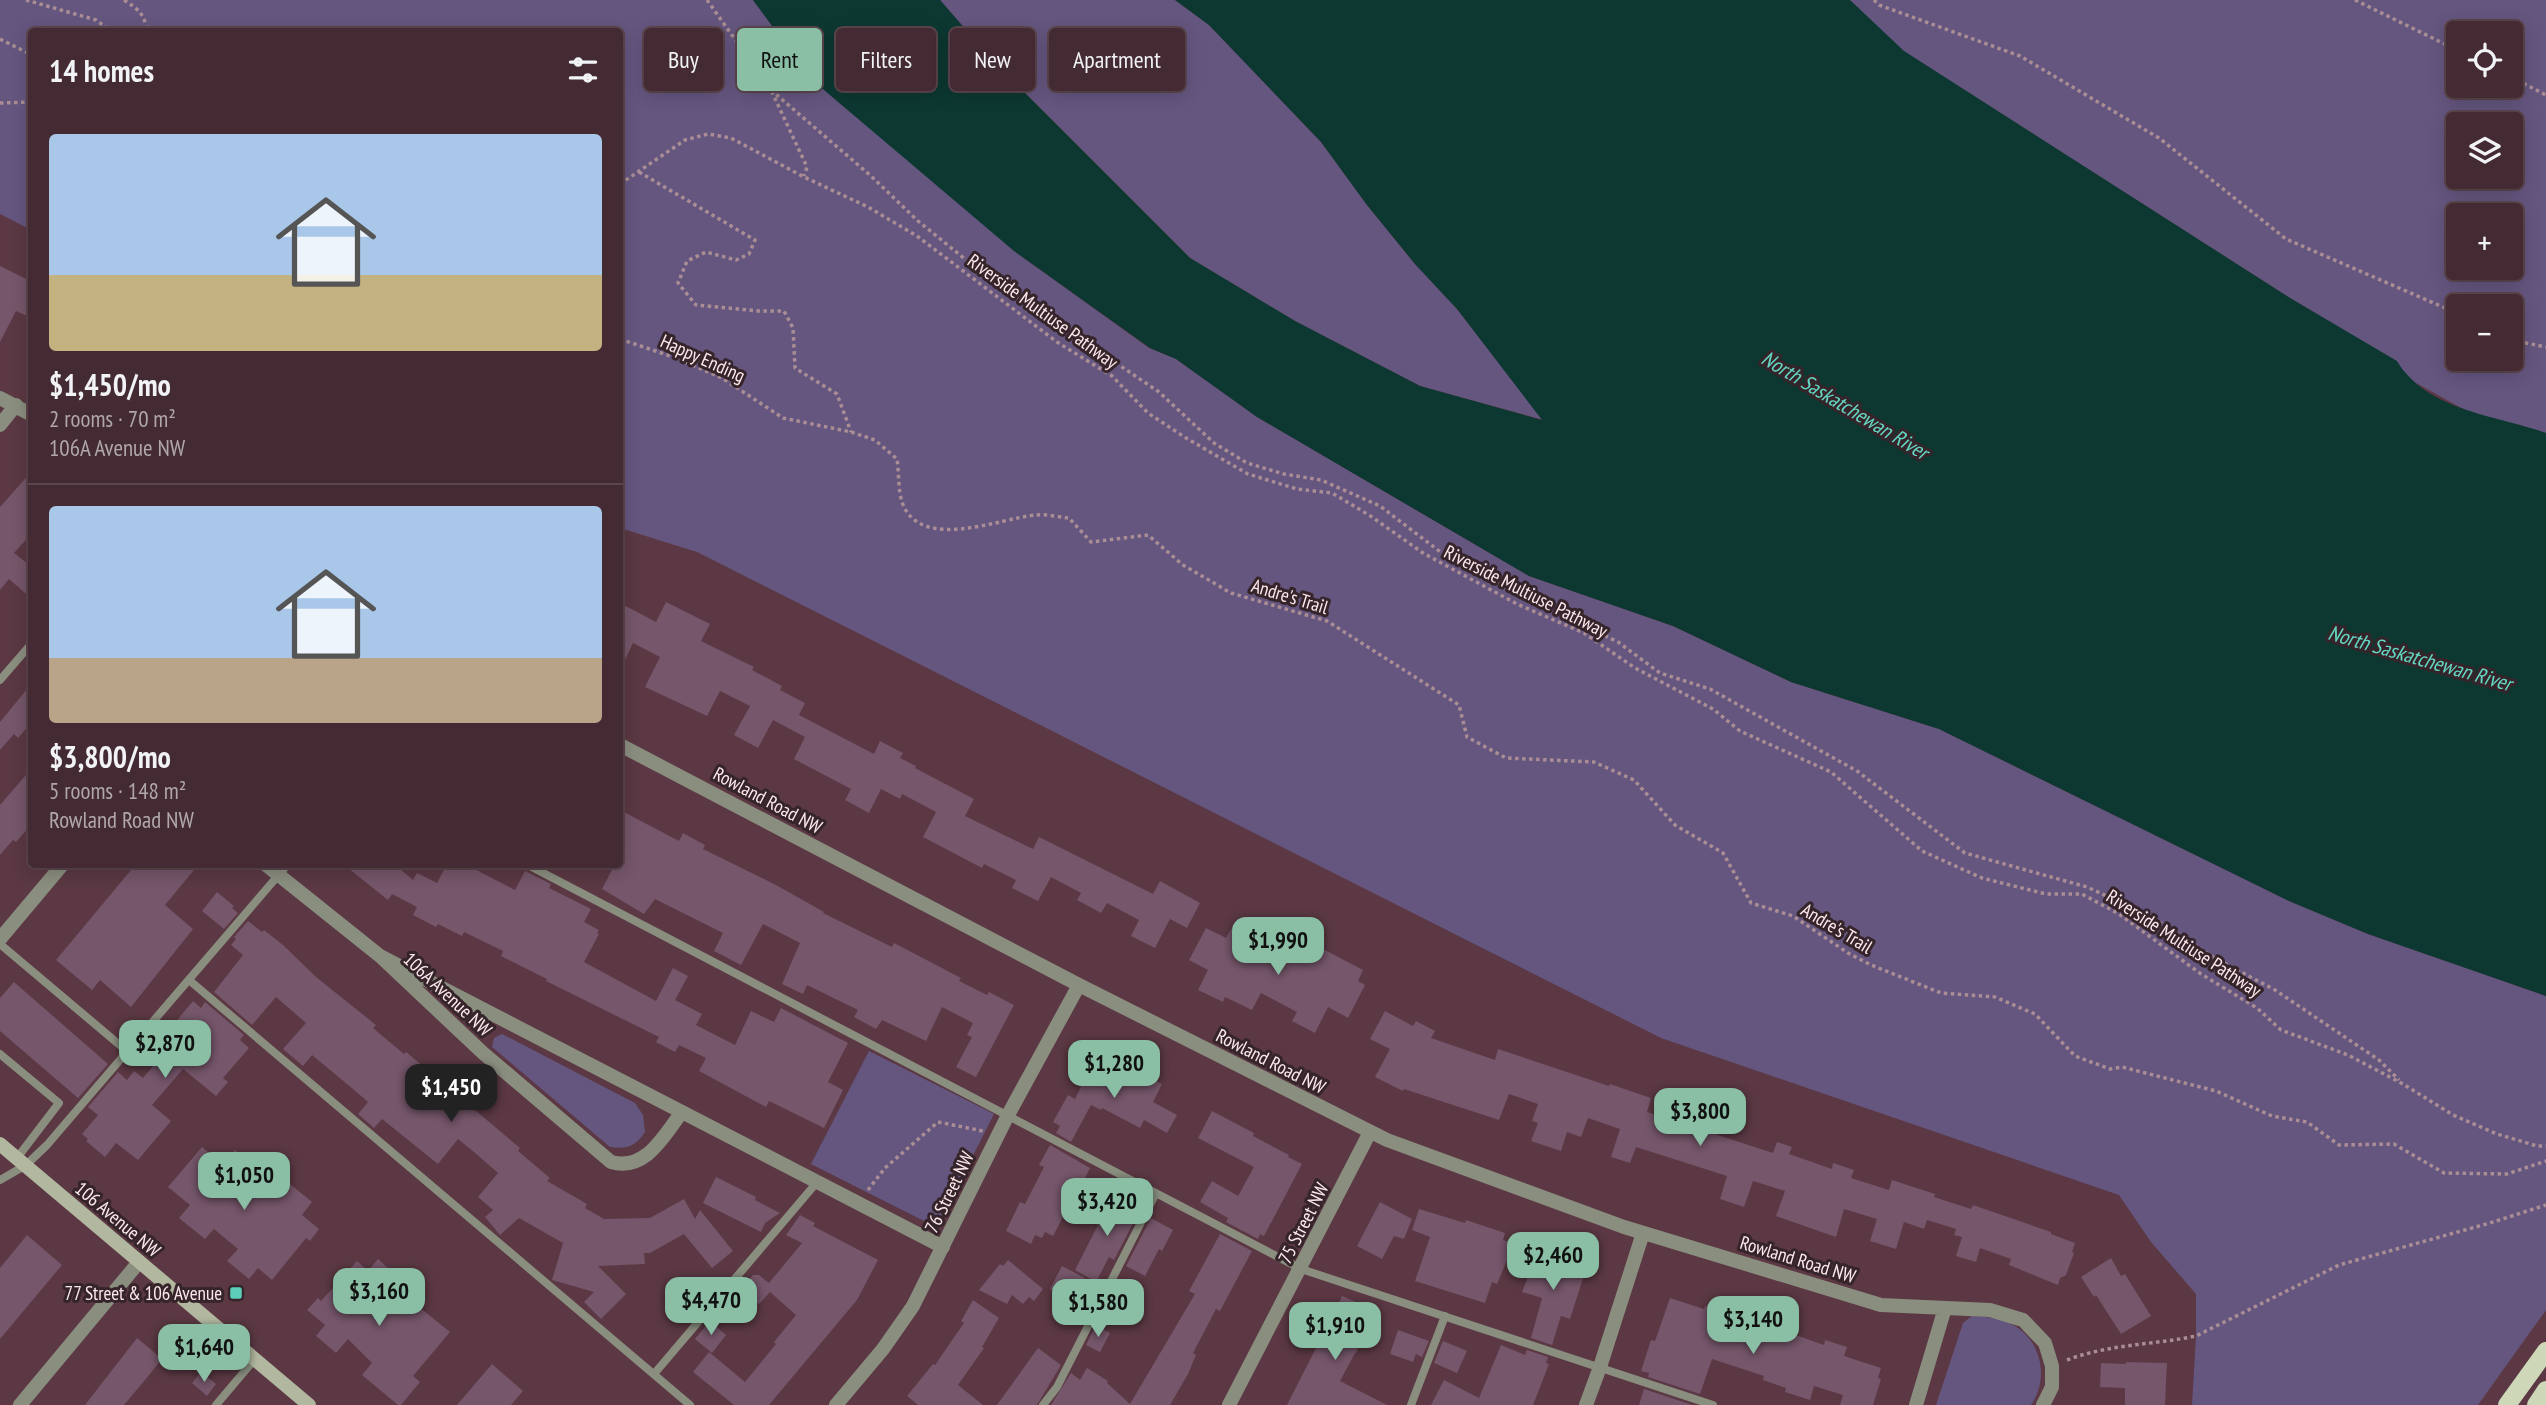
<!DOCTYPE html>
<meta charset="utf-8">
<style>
body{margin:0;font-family:"PT Sans Narrow",sans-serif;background:#4e363e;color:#f1f3f6;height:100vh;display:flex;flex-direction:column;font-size:26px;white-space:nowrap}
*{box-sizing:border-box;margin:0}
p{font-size:23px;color:#afa7ac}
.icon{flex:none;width:38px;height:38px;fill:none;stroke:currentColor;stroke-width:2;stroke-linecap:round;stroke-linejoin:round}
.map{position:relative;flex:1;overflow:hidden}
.drawer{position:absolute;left:28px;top:28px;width:595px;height:840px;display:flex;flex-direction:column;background:#442a32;border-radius:7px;box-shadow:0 4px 18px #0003,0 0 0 2px #5c464d}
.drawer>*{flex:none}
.top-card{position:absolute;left:644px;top:28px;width:665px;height:63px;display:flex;gap:14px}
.tools{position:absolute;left:2446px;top:21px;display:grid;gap:14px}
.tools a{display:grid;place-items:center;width:77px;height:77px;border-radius:7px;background:#442a32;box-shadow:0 4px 18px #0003,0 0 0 2px #5c464d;font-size:35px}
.price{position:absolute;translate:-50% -60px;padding:0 16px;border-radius:14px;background:#8abfa5;color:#111;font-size:23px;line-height:46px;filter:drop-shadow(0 2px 4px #0008)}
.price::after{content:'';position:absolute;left:50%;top:42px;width:21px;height:16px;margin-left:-10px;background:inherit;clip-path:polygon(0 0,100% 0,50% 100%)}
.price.current{background:#222;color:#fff}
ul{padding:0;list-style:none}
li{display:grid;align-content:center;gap:14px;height:371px;padding:0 21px}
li+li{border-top:2px solid #5c464d}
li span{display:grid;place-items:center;height:217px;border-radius:7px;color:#555}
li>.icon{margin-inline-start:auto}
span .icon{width:126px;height:126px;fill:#fffc;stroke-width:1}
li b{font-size:30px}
h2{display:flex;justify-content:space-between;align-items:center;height:84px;padding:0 21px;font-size:30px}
.tag{padding:0 24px;border-radius:7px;background:#442a32;box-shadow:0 4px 18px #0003,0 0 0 2px #5c464d;font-size:24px;line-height:63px}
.tag.current{background:#8abfa5;color:#111}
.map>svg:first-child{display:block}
.green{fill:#65567f;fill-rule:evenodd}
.water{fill:#0d3832}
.building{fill:#75566a}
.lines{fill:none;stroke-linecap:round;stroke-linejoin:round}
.path{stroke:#aa8d95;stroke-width:3.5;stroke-dasharray:3.5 3.5;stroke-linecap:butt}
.lane{stroke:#8a8e7f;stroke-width:8}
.street{stroke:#8a8e7f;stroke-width:14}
.secondary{stroke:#b1b89f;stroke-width:14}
.primary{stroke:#ced7b8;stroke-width:18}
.poi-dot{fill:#5cceba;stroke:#35252a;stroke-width:2.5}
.labels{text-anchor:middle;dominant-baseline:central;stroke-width:6;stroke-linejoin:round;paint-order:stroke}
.street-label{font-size:19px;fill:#fee8ed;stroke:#35252a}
.poi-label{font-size:19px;fill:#fee8ed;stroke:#35252a;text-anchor:end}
.water-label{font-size:21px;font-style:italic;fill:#63d8c3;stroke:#35252a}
</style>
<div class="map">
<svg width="2546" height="1405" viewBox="0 0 2546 1405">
<rect width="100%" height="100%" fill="#5b3843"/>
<path class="green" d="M0 0H753L775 29 1014 251 1149 348 1176 359 1257 417 1529 576 1673 626 1791 682 1939 729 2289 901 2368 934 2546 996V1310L2478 1405H2192L2196 1336V1294L2151 1242 2119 1195 1661 1038 697 552 620 528V32H32L31 230 0 214Z
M940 0H1175L1209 25 1321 142 1367 205 1415 264 1457 309 1543 420 1420 386 1295 321 1190 258 993 61Z
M1849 0H2546V434L2467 411 2407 378 2397 362 2290 298 1903 51ZM2459 33H2511V86H2459ZM2459 124H2511V177H2459ZM2459 215H2511V268H2459ZM2459 306H2511V359H2459Z
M502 1034 635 1103 643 1115 645 1132C635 1147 627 1149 610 1147L492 1047 494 1038Z
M869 1051 994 1114 943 1215 924 1221 811 1164Z
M1972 1316C1987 1317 2002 1318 2015 1326 2042 1342 2049 1380 2031 1405H1936L1963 1323Z"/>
<path class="water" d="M753 0H940L993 61 1190 258 1295 321 1420 386 1542 420 1457 309 1415 264 1367 205 1321 142 1209 25 1175 0H1850L1904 51 2290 298 2397 361C2427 411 2496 415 2546 433V996L2368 934 2289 901 1939 729 1791 682 1673 626 1529 576 1257 417 1176 359 1150 348 1014 251 811 79Z"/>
<path class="building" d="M0 266 32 282V306L27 316 16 311 0 342Z
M32 471V533L14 553 32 567V599L9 579 0 590V507Z
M666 602 710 624 701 641 754 667 752 670 782 686 780 690 805 703 799 715 874 754 880 741 903 753 900 758 916 766 915 768 974 799 965 816 1033 849 1039 837 1153 894 1160 881 1200 903 1187 928 1170 919 1155 948 1131 936 1139 920 1107 903 1101 913 1077 900 1081 893 1051 877 1038 901 1012 888 1016 880 984 864 982 868 923 837 936 812 902 794 900 799 881 789 869 813 845 800 851 789 794 759 805 737 773 720 758 748 734 735 750 706 720 691 707 716 645 687 660 657 633 643 620 670V603L656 622Z
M32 683V722L18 738 14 734 0 750V722Z
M32 768V824L16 842 13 840 0 855V805Z
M620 810 679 841 683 833 705 845 703 849 776 885 824 912 823 913 892 947 894 943 961 978 959 981 987 995 989 992 1014 1005 976 1077 956 1067 972 1037 967 1035 973 1023 942 1007 926 1041 882 1020 876 1029 854 1017 858 1010 807 985 803 994 782 984 800 943 763 924 741 965 714 951 723 933 655 899 644 914 602 889 615 864H620Z
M136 864H199L165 905 193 929 131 1007 100 980 92 990 56 960Z
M343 864H394L413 880 417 873 437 883 447 864H465L515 890 525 871 551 884 549 888 591 909 584 922 599 930 597 933 599 934 584 962 656 1001 673 968 688 976 675 1000 702 1014 696 1025 735 1045 751 1011 774 1022 781 1008 848 1043 828 1082 843 1090 824 1128 769 1101 766 1107 699 1071 706 1058 679 1045 675 1052 656 1042 659 1037 546 981 547 979 501 956 503 951 464 932 462 936 438 924 436 927 413 915 417 907 392 894 388 900Z
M217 892 234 906 232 908 238 913 224 929 202 911Z
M248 921 262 932 264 930 283 945 316 977 376 1025 373 1028 404 1054 406 1052 520 1148 518 1151 550 1178 547 1181 587 1204 585 1208 604 1219 650 1218 684 1199 695 1219 700 1210 733 1251 712 1268 684 1234 650 1253H644L645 1264 598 1266 626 1294 601 1319 584 1302 594 1292 552 1280 563 1243 519 1218 500 1235 485 1217 493 1210 478 1197 498 1173 474 1152 458 1139 438 1164 382 1119 374 1128 358 1114 368 1102 353 1089 312 1055 303 1066 283 1049 306 1023 276 997 252 1025 214 992 243 955 231 945 236 939 234 937Z
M1206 928 1226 938 1231 929 1254 940 1252 944 1287 962 1300 937 1363 970 1358 981 1365 985 1348 1018 1328 1007 1315 1033 1292 1021 1297 1012 1261 993 1252 1010 1225 997 1223 1002 1198 990 1208 970 1189 960Z
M14 982 108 1064 78 1098 0 1031V998Z
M193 1001 201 1008 205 1002 244 1035 240 1040 249 1048 223 1078 228 1082 216 1096 183 1069 152 1105 171 1121 138 1160 116 1143 105 1157 86 1141 88 1139 82 1134 98 1115 88 1107 118 1072 127 1080 134 1071 143 1078 164 1053 153 1044 166 1029 168 1031Z
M1385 1011 1413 1026 1416 1021 1435 1031 1431 1038 1495 1060 1498 1049 1609 1086 1610 1084 1651 1098 1647 1112 1773 1153 1777 1142 1792 1147 1789 1154 1832 1169 1833 1163 1854 1170 1851 1178 1889 1190 1892 1180 1935 1194 1934 1197 1971 1209 1973 1205 2051 1232V1234L2075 1243 2072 1252 2074 1253 2066 1275 2060 1278 2058 1285 2009 1265 2011 1259 1980 1248 1976 1262 1956 1256 1962 1237 1954 1235 1956 1229 1927 1220 1924 1229 1904 1222 1896 1249 1870 1241 1877 1219 1844 1209 1836 1237 1813 1229 1776 1216 1785 1191 1753 1181 1744 1207 1720 1199 1727 1176 1636 1147 1630 1163 1611 1157 1620 1129 1588 1118 1581 1137 1567 1132 1561 1151 1531 1141 1538 1123 1532 1121 1538 1104 1509 1094 1499 1120 1404 1089 1403 1091 1375 1077 1390 1049 1370 1039Z
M1096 1056 1137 1077 1140 1073 1162 1084 1153 1102 1177 1115 1167 1133 1144 1120 1140 1128 1102 1108 1101 1110 1091 1105 1071 1142 1056 1133 1060 1126 1053 1122 1068 1095 1075 1099Z
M1212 1111 1254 1133 1253 1136 1289 1155 1288 1157 1302 1164 1264 1236 1260 1234 1258 1239 1226 1222 1228 1218 1200 1202 1212 1181 1238 1196 1254 1167 1198 1138Z
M1050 1145 1090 1168 1081 1186 1075 1183 1061 1210 1065 1213 1053 1236 1045 1232 1042 1238 1035 1235 1031 1244 1006 1231 1020 1202 1025 1204 1044 1167 1039 1165Z
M202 1147 223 1165 235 1150 254 1166 251 1169 282 1195 290 1184 312 1202 302 1215 319 1229 310 1241 306 1238 272 1280 258 1268 249 1279 227 1261 238 1249 214 1229 205 1239 179 1218 190 1205 168 1187Z
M716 1177 756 1197 755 1200 780 1213 765 1223 761 1232 703 1203Z
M1109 1196 1139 1212 1114 1260 1109 1257 1096 1282 1075 1270 1098 1225 1094 1223Z
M1380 1202 1412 1219 1404 1239 1394 1236 1382 1259 1357 1246Z
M1419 1209 1465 1223 1466 1220 1505 1233 1503 1240 1514 1244 1497 1284 1492 1282 1485 1303 1415 1281 1430 1237 1412 1230Z
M800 1215 815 1223 813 1226 878 1260 857 1300 769 1405H734L693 1372 709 1352 745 1382 776 1344 774 1342 796 1315 770 1292 759 1304 741 1289 753 1275H759L769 1283 802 1243 786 1235Z
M1151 1218 1173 1230 1162 1251 1159 1249 1145 1276 1126 1266Z
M1220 1234 1252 1251 1220 1311 1216 1309 1193 1353 1196 1355 1188 1374 1170 1405H1051L1071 1373 1080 1380 1087 1368 1108 1381 1107 1383 1130 1404 1195 1294 1189 1291Z
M27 1235 62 1265 0 1339V1268Z
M1538 1251 1587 1266 1570 1319 1561 1316 1552 1345 1531 1338 1542 1298 1522 1292Z
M2111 1258 2121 1276 2125 1274 2151 1316 2121 1334 2096 1295 2094 1297 2081 1277Z
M378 1259 399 1278 388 1291 414 1313 419 1307 450 1332 413 1376 420 1382 401 1405H398L362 1375 372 1363 348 1339 336 1353 316 1336 325 1325 307 1310 318 1298 321 1301 357 1261 368 1271Z
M1008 1260 1043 1289 1034 1301 1029 1297 1023 1304 1012 1295 1007 1304 979 1290 1000 1264 1003 1266Z
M1062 1266 1085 1278 1074 1301 1050 1289Z
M1342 1296 1370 1308 1365 1321 1369 1323 1356 1353H1355L1340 1381 1387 1405H1287L1318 1344 1321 1345Z
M1670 1298 1704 1309 1705 1306 1752 1322 1753 1320 1824 1345 1825 1340 1847 1347 1844 1356 1881 1368 1878 1378 1881 1379 1873 1405H1840L1843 1395 1814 1386 1810 1400 1785 1392 1786 1388 1763 1380 1764 1376 1712 1359 1700 1394 1648 1377 1649 1373 1641 1371 1651 1340 1655 1341Z
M973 1300 999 1318 982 1347 984 1348 958 1385 983 1405H918L907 1396 933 1364 935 1365 964 1323 961 1321Z
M710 1321 726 1335 712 1353 695 1339Z
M1096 1325 1110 1333 1100 1352 1086 1345Z
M1398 1330 1429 1341 1422 1357 1416 1354 1413 1362 1390 1354Z
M137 1338 162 1359 145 1380 124 1405H85Z
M1443 1341 1467 1351 1457 1373 1434 1363Z
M1501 1345 1525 1355 1527 1350 1548 1357 1546 1363 1549 1364 1533 1405H1431L1444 1380 1479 1398Z
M1038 1348 1061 1365 1037 1405H997Z
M2126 1362 2167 1363 2165 1405H2125V1388L2100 1387 2101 1363 2126 1364Z
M492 1364 523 1391 511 1405H457Z
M201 1372 216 1384 207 1396 192 1383Z
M1644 1389 1692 1405H1639Z"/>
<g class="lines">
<path class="path" d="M26 0 96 20 112 32
M124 0C138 9 145 14 147 32
M707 0 771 90 807 167 804 176
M1874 0 1879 5 2020 56 2159 138 2286 239 2459 314
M2355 0 2459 51
M0 39 32 55
M2511 77 2546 95
M771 90 871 176 918 221 1002 289 1050 314 1085 342 1159 392 1214 443 1247 463 1284 474 1321 480 1380 506 1451 560 1618 642 1660 673 1710 689 1857 771 1965 853 2087 887 2150 916 2211 956 2275 990 2379 1060 2399 1080
M0 103 32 102
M639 172 755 240 749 254 736 260 706 252 687 261 678 283 696 305 759 311H784L793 328 795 368 837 394 851 432
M620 184 685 140 708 134 731 138 804 177 868 207 917 236 1057 342 1112 376 1148 413 1186 438 1248 474 1297 489 1332 493 1369 515 1423 553 1517 604 1584 633 1635 668 1713 709 1740 731 1831 772 1922 851 1982 878 2046 894H2082L2119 914 2201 974 2257 1008 2281 1030 2348 1055 2403 1084 2453 1115 2497 1134 2537 1146H2546
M620 339 676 358 722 378 783 418 851 432 875 440 897 459C899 472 898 490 902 502 920 553 1000 518 1036 515 1047 514 1059 517 1069 518L1091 542 1148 535 1183 565 1231 593 1327 621 1459 705 1467 737 1506 758 1594 762 1634 780 1675 825 1723 853 1751 903 1793 916 1848 953 1871 965 1941 993 1995 997 2035 1014 2075 1056 2110 1069 2122 1067 2216 1091 2272 1116 2307 1122 2339 1145 2394 1144 2444 1173 2507 1174 2546 1161
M2511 340 2546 347
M868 1190 885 1168 938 1122 983 1131
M2067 1360C2109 1344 2153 1345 2196 1336L2339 1265 2490 1223 2546 1205"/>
<path class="lane" d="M0 680 32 643
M526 864 1301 1269 1713 1405
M0 944 128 1052
M189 980 690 1405
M0 1054 59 1103 17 1158
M0 1180 26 1165 47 1145 288 864
M654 1374 818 1181
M216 1405 254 1360
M1043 1405 1057 1387 1156 1193
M1411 1405 1445 1316"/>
<path class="street" d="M0 398 32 415
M0 425 16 405
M620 745 1079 985 1387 1140 1624 1227 1881 1305 1990 1310 2023 1320 2045 1343 2052 1366V1387L2043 1405
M265 864 380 956 483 1053 611 1162C646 1172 664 1135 682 1112
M0 939 63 864
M380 956 943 1247
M20 1405 139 1262
M836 1405 883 1349 913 1306 1008 1115 1079 985
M1229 1405 1370 1132
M1586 1405 1600 1367 1643 1233
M1916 1405 1945 1308"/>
<path class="secondary" d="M0 1144 309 1405"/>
<path class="primary" d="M2507 1405 2546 1351
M2536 1405 2546 1390"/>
</g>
<rect class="poi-dot" x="229" y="1286" width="14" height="14" rx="3.5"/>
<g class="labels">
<g class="street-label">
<text transform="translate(1043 311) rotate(36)">Riverside Multiuse Pathway</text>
<text transform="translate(703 358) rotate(24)">Happy Ending</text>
<text transform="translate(1526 591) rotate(27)">Riverside Multiuse Pathway</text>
<text transform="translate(1290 596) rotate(17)">Andre's Trail</text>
<text transform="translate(768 800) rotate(28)">Rowland Road NW</text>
<text transform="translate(1837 928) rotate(31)">Andre's Trail</text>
<text transform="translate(2184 943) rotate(33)">Riverside Multiuse Pathway</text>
<text transform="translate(448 994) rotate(43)">106A Avenue NW</text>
<text transform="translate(1271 1061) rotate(27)">Rowland Road NW</text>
<text transform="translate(949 1192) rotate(-64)">76 Street NW</text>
<text transform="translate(118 1219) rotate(40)">106 Avenue NW</text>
<text transform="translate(1303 1223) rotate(-63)">75 Street NW</text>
<text transform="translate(1798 1259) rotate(17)">Rowland Road NW</text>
</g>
<g class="poi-label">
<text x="222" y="1293">77 Street &amp; 106 Avenue</text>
</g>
<g class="water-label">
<text transform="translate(1845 405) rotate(31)">North Saskatchewan River</text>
<text transform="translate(2420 658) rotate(16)">North Saskatchewan River</text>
</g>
</g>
</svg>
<div class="tools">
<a><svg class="icon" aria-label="locate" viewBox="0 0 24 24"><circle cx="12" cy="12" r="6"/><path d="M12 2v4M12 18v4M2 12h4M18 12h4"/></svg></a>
<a><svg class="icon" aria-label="layers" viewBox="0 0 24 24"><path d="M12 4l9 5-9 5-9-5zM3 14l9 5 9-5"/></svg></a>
<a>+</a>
<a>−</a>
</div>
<b class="price" style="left:1278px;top:977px">$1,990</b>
<b class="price" style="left:165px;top:1080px">$2,870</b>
<b class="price" style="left:1114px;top:1100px">$1,280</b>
<b class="price current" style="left:451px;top:1124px">$1,450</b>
<b class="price" style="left:1700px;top:1148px">$3,800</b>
<b class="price" style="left:244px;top:1212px">$1,050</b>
<b class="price" style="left:1107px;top:1238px">$3,420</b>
<b class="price" style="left:1553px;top:1292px">$2,460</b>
<b class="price" style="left:379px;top:1328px">$3,160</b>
<b class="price" style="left:711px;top:1337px">$4,470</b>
<b class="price" style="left:1098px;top:1339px">$1,580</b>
<b class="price" style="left:1753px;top:1356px">$3,140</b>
<b class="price" style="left:1335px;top:1362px">$1,910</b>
<b class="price" style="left:204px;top:1384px">$1,640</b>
<div class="top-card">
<a class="tag">Buy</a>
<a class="tag current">Rent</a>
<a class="tag">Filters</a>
<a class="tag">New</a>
<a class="tag">Apartment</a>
</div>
<section class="drawer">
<h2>14 homes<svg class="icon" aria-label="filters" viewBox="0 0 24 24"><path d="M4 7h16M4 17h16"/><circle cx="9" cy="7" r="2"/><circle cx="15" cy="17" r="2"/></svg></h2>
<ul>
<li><span style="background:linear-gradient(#a9c7e8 65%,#c2b280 0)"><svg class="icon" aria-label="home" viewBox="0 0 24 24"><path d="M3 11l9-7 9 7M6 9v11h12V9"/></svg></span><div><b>$1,450/mo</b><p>2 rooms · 70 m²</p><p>106A Avenue NW</p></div></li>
<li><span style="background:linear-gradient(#a9c7e8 70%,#b9a48a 0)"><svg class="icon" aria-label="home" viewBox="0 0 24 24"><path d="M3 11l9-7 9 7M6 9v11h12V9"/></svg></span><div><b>$3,800/mo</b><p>5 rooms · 148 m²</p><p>Rowland Road NW</p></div></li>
</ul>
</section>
</div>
